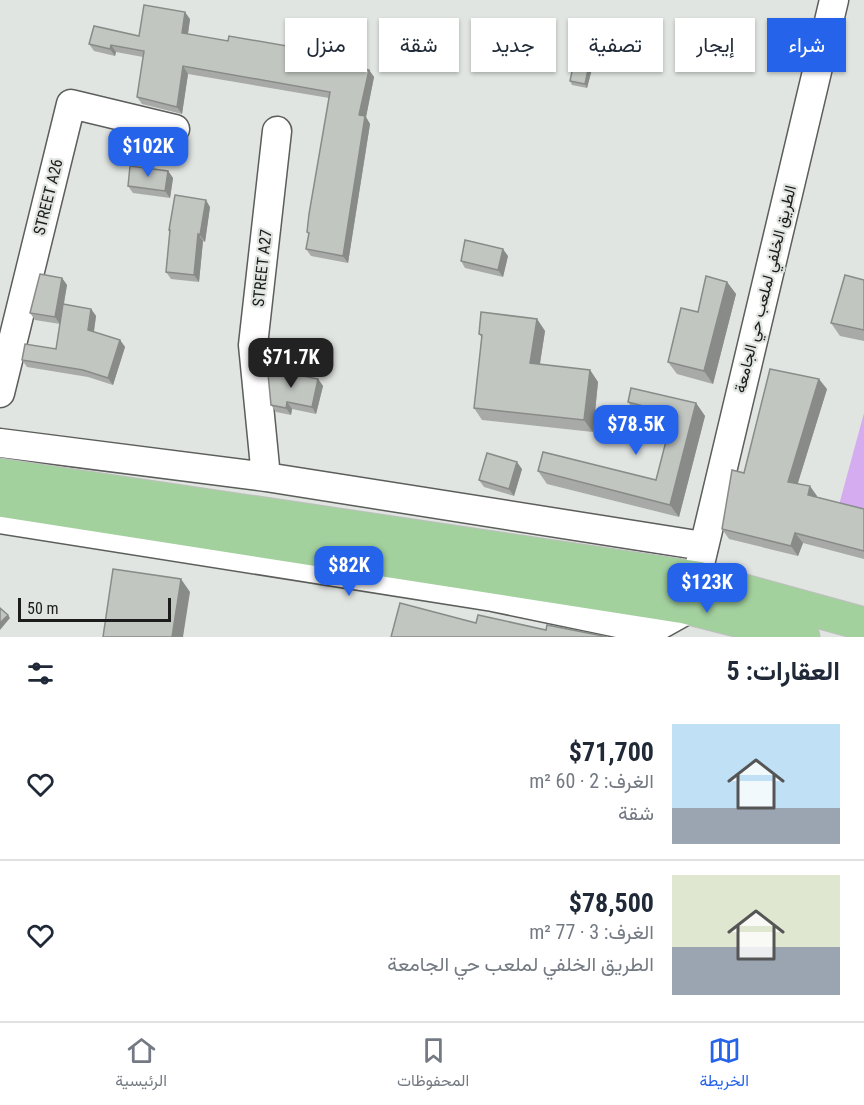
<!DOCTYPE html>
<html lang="ar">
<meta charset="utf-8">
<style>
body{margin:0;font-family:"Roboto Condensed",Vazirmatn,sans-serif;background:#f2f2f3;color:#1f2937;direction:rtl;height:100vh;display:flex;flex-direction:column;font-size:22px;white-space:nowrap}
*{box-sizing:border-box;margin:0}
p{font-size:20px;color:#747a83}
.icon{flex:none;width:33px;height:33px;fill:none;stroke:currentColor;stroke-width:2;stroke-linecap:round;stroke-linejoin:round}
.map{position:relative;height:637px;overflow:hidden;direction:ltr}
.drawer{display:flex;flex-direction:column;background:#fff;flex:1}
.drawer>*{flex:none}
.banner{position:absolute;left:18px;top:18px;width:828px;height:54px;direction:rtl;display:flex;gap:12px}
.scale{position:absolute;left:18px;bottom:15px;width:153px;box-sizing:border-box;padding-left:6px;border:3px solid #1b1c1b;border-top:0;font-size:16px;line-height:21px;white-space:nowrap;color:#1b1c1b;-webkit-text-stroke:4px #e1e5e1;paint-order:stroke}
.price{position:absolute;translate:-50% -51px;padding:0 14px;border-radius:12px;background:#2563eb;color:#fff;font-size:20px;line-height:39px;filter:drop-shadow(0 2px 3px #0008)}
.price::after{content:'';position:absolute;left:50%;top:36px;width:18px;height:14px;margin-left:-9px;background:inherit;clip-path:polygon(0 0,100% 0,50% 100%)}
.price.selected{background:#222;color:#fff}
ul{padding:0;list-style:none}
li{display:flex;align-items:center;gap:18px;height:150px;padding:0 24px}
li+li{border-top:2px solid #e0e1e3}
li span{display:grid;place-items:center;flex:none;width:168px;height:120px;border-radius:0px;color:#555}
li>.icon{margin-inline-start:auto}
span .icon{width:72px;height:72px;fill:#fffc;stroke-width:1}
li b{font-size:26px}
h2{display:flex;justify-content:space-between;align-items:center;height:72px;padding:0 24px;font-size:26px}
.tag{padding:0 21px;border-radius:0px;background:#fff;box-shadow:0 2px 4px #0004;font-size:21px;line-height:54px}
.tag.selected{background:#2563eb;color:#fff}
.tab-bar{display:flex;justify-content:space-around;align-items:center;height:84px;border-top:2px solid #e0e1e3;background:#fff;font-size:16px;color:#747a83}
.tab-bar a{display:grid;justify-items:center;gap:3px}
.tab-bar .selected{color:#2563eb}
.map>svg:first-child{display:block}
.water{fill:#d4acef}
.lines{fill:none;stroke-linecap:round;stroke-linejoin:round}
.minor-casing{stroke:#5b5e5a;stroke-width:31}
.major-casing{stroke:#bfbfbf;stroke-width:35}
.minor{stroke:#fff;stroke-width:28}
.major{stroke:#a3d19e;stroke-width:33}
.wall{fill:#a7aaa6}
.shaded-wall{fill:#888b87}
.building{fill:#c2c6c1;stroke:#888b87;stroke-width:1.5}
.labels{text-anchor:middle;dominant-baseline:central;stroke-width:4.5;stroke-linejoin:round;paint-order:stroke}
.street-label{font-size:16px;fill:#1b1c1b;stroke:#e1e5e1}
</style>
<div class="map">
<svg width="864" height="637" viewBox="0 0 864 637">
<rect width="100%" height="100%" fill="#e1e5e1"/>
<path class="water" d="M864 413V512L839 505Z"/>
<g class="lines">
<g class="minor-casing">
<path id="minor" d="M0 393 71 104 175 129
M0 443 266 477 703 546
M266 477 253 345 277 131
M0 519 493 597 651 630 683 612
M700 564 834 0"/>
</g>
<g class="major-casing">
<path id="major" d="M0 475 697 578 864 624
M0 500 685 607 803 637"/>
</g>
<use href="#minor" class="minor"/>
<use href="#major" class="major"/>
</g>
<path class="wall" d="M190 19 188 34 228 41 316 51 320 58 334 60 336 63 369 70 374 77 366 117 370 124 348 263 311 256 306 249 309 235 307 232 329 98 188 74 182 114 142 104 137 97 143 57 116 52 115 56 94 51 89 44 139 36Z
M592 69 587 88 572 85 570 81Z
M168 171 173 178 170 198 133 193 128 186Z
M210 207 205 242 203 241 199 282 171 279 166 272 170 231 169 230Z
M508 256 503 277 465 268 461 261Z
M62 278 67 285 64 304 91 309 96 316 94 332 120 340 125 347 113 385 88 377 27 367 22 360 56 349 60 324 35 320 30 313Z
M864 280V341L840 336 831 323Z
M727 282 736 294 713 384 677 374 668 362 698 312Z
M537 319 545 331 540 364 590 370 598 382 593 432 482 420 474 408 482 338 479 334Z
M318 379 323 386 316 414 292 409 291 415 276 412 271 405Z
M827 389 798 483 817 496V497L864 509V559L803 543 798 556 729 539 722 529Z
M628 402 696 403 705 416 679 517 547 484 538 471 656 480 671 424 637 415Z
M522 469 514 496 484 487 479 480Z"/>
<path class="shaded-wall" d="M185 12 190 19 187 40 182 33Z
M111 45 116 52 115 56 110 49Z
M589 65 592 69 587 88 585 84Z
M183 66 188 74 182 114 177 107Z
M369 70 374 77 366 117 370 124 348 263 343 256 359 115Z
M168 171 173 178 170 198 165 191Z
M206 200 210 207 205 242 200 235Z
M198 234 203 241 199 282 194 275Z
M503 249 508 256 503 277 498 270Z
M62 278 67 285 60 324 55 317Z
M727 282 736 294 713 384 704 371Z
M91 309 96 316 93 337 88 330Z
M537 319 545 331 538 375 530 363Z
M120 340 125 347 113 385 108 378Z
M590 370 598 382 593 432 584 420Z
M318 379 323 386 316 414 312 407Z
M819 379 827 389 795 492 788 482Z
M287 402 292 409 291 415 286 408Z
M696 403 705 416 679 517 670 505Z
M517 462 522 469 514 496 509 489Z
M810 486 817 496 815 505 808 495Z
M795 533 803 543 798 556 791 546Z
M181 579 190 592 183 637H172Z
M8 615 10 618 0 630V623Z"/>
<path class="building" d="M144 5 185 12 182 33 228 41 229 36 316 51 315 57 334 60 333 63 369 70 359 115 365 116 343 256 306 249 309 233 307 232 309 214 330 92 183 66 177 107 137 97 144 51 111 45 110 49 89 44 94 26 139 36Z
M574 62 589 65 585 84 570 81Z
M130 166 168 171 165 191 128 186Z
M175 195 206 200 200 235 198 234 194 275 166 272 170 230H169Z
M465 240 503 249 498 270 461 261Z
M40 274 62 278 55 317 30 313Z
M845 275 864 280V330L831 323Z
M706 276 727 282 704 371 668 362 681 308 698 312Z
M63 304 91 309 88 330 120 340 108 378 83 370 22 360 25 344 56 349Z
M481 312 537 319 530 363 590 370 584 420 474 408 482 335 479 334Z
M269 369 318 379 312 407 287 402 286 408 271 405 268 374Z
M770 369 819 379 788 482 810 486 808 495 864 509V551L795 533 791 546 722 529 732 470 744 473Z
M631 388 696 403 670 505 538 471 543 452 656 480 673 414 628 402Z
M487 453 517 462 509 489 479 480Z
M113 569 181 579 172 637H103Z
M400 603 476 623 478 615 546 630 547 625 608 637H391Z
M0 608 8 615 0 623Z"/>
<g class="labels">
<g class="street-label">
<text transform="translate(48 197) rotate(-76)">STREET A26</text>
<text transform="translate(262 268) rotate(-84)">STREET A27</text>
<text transform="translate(765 289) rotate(-76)">الطريق الخلفي لملعب حي الجامعة</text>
</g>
</g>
</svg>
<div class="scale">50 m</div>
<b class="price" style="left:148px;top:178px">$102K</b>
<b class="price selected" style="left:291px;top:389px">$71.7K</b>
<b class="price" style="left:636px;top:456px">$78.5K</b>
<b class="price" style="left:349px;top:597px">$82K</b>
<b class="price" style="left:707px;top:614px">$123K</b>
<div class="banner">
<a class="tag selected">شراء</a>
<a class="tag">إيجار</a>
<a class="tag">تصفية</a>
<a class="tag">جديد</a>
<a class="tag">شقة</a>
<a class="tag">منزل</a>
</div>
</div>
<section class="drawer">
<h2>العقارات: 5<svg class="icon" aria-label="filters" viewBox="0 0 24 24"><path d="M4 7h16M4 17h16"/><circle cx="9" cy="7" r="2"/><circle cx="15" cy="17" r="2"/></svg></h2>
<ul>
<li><span style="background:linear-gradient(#bfe0f5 70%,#9aa5b1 0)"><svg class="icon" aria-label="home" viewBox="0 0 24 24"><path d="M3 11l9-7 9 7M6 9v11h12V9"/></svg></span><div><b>$71,700</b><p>الغرف: 2 · 60 m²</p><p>شقة</p></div><svg class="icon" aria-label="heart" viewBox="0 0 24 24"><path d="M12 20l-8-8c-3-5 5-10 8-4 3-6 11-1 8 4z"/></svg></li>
<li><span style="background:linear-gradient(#dfe7d0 60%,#9aa5b1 0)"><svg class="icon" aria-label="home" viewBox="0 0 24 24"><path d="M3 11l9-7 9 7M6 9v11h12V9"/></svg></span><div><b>$78,500</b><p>الغرف: 3 · 77 m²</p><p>الطريق الخلفي لملعب حي الجامعة</p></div><svg class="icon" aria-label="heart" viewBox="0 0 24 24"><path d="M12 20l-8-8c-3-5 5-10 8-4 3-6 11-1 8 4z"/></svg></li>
</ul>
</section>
<nav class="tab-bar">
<a class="selected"><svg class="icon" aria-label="map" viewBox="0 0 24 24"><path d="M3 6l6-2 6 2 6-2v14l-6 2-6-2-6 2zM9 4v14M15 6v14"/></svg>الخريطة</a>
<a><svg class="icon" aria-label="saved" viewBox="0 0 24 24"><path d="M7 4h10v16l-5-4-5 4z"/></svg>المحفوظات</a>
<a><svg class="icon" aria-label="home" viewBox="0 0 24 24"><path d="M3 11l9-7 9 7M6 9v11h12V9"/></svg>الرئيسية</a>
</nav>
